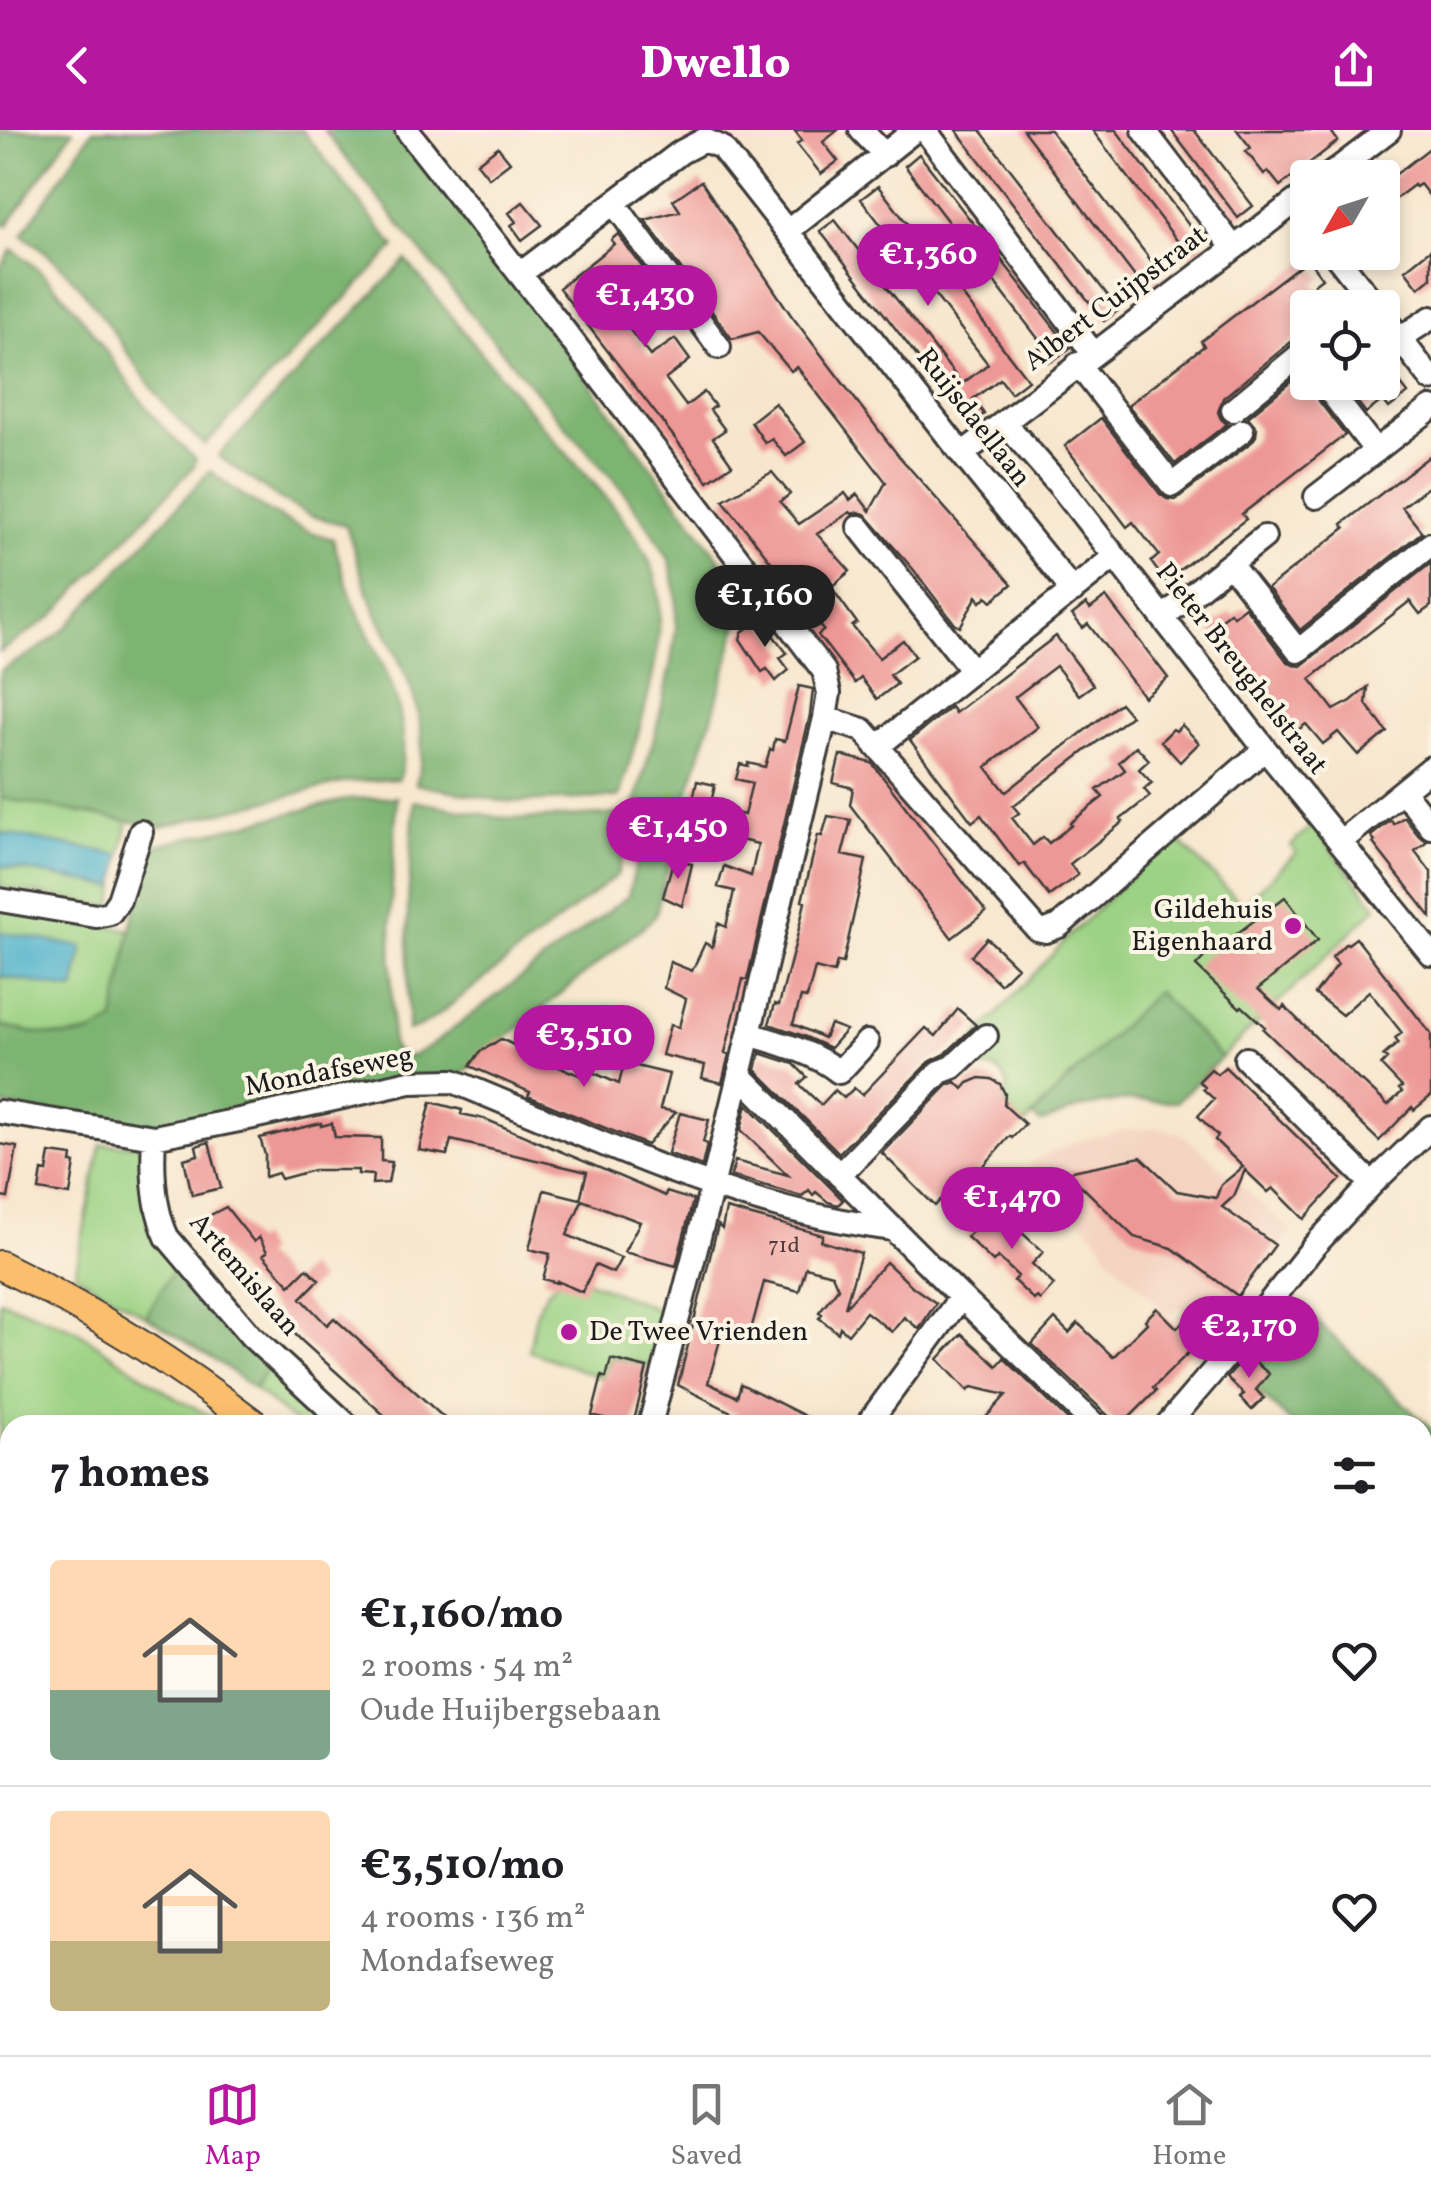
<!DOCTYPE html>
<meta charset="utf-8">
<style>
body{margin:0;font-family:Vollkorn,serif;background:#f2f2f2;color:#202124;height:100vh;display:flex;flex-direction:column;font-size:38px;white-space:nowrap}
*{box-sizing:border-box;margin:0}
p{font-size:32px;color:#757577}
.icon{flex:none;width:55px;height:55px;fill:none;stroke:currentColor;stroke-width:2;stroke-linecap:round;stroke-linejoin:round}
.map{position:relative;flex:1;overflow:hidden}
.side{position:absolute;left:0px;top:1285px;width:1432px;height:640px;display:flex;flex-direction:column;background:#fff;border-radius:30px 30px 0 0;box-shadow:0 5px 15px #0003}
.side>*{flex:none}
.needle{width:65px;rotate:231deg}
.buttons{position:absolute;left:1290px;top:30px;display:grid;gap:20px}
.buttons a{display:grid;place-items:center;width:110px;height:110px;border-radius:10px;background:#fff;box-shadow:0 5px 15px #0003;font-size:50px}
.price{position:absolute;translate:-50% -85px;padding:0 22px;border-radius:35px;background:#b5179e;color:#fff;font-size:32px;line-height:65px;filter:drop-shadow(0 2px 5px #0008)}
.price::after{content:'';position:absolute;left:50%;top:60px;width:30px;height:22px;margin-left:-15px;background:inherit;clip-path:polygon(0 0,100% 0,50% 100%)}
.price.current{background:#222;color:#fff}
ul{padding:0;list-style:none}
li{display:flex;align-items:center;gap:30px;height:250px;padding:0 50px}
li+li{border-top:2px solid #e0e0e0}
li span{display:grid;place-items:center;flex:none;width:280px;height:200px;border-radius:10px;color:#555}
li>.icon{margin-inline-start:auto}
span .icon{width:120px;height:120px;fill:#fffc;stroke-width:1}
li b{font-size:42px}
h2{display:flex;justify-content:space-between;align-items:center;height:120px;padding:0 50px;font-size:42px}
header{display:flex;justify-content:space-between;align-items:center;height:130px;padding:0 50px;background:#b5179e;color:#fff;font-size:45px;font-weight:800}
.menu{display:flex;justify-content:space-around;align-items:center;height:140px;border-top:2px solid #e0e0e0;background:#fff;font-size:28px;color:#757577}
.menu a{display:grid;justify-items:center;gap:5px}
.menu .current{color:#b5179e}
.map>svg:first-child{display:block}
.built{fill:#f4d3c1}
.green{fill:#9cd284;stroke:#5c7750;stroke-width:2.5}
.forest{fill:#7db472;stroke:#4c6847;stroke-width:2.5}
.water{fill:#4cb1cb;stroke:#346674;stroke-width:2.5}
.building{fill:#ed9796}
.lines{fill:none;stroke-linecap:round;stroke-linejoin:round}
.minor-casing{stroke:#3d3a37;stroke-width:28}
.major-casing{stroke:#3d3a37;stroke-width:32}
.minor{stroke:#fff;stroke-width:22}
.major{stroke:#fabe6d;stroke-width:28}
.poi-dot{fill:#b5179e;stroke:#fcf5e5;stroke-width:4}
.labels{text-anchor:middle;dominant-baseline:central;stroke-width:8;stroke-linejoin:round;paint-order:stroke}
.number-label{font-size:22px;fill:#503b3a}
.street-label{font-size:28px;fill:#1c1c1c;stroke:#fcf5e5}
.poi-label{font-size:28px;fill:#1c1c1c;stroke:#fcf5e5;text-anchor:end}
</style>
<header><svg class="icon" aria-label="back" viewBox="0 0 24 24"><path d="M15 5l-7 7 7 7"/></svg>Dwello<svg class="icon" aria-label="share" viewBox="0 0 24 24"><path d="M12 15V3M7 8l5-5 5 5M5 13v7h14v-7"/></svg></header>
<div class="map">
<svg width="1431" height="1925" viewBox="0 0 1431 1925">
<rect width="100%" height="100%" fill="#fcf5e5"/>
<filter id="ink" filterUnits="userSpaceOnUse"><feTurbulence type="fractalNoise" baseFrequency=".01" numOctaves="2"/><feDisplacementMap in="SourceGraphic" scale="20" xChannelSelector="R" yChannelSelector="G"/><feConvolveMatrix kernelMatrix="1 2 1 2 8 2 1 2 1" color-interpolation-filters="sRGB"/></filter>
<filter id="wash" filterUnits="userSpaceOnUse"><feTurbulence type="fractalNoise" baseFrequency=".0048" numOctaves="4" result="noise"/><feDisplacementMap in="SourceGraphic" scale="40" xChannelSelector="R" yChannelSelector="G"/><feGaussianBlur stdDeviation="2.25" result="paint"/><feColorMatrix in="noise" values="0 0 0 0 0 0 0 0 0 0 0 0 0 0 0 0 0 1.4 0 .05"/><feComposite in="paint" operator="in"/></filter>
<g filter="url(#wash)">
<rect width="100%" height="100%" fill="#f7e6cd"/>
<path class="built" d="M1157 998 1180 1004 1200 1018 1291 1101 1212 1206 1179 1176 1170 1185 1110 1128 1098 1108 1028 1033 1075 1012 1125 1000Z"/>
<path class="green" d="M0 668 128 691 121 725 0 703Z
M1312 695 1377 777 1221 928 1157 862 1024 995 1002 972 1008 958C1005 939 989 933 973 942L958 927 1069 806 1173 705 1243 775 1296 723 1291 716Z
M0 736 116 757 112 777 0 757Z
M0 777 131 800 114 892C106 896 98 900 91 903 64 911 27 902 0 895V846L74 859 83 818 0 802Z
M101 1014 139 1015 176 1134 146 1186 75 1144Z
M570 1144 668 1183 655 1237 612 1227 602 1248 529 1221C537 1184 533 1163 570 1144Z
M0 1170 76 1200 177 1269 230 1295H10V1915H692L680 1925H0Z
M271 1233 337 1295H298L254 1259Z"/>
<path class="forest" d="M0 0H73L7 96 0 92Z
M93 0H302L395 117 205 315C132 256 103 155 22 105Z
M324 0H398L461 79 746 465 714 581 686 669 655 787 453 951 158 996H115L0 975V895C27 902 64 911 91 903 98 900 106 895 114 892L146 718 349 669 397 667 391 774 392 914 395 921 410 927 432 915 628 766 643 705 635 675 658 593 671 532 676 498V463L670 432 654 404 621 358 566 297 467 179Z
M12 119C92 172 123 270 196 329L194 336 54 485 0 522V138Z
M406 130C453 189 501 248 551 306 587 348 649 404 658 459 668 515 636 612 619 667L522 672 501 671 416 654C417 646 420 639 421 631 427 578 399 529 377 484 364 456 356 425 346 395L312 386 279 369 218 326Z
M210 341C247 371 287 396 333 409 341 436 349 465 362 491 387 544 414 588 399 649L346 652 160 697 0 668V541L40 518 66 498Z
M414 671 498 687 522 689 620 684 626 719 617 745 442 882 422 896 408 901V775Z
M1157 861 1221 928 1176 972 1123 970 1080 978 1041 993 1032 986Z
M176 1134 271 1233 254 1259 224 1236 146 1186Z
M1289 1165 1431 1299V1414L1423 1408 1422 1295H1294L1228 1234Z"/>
<path class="water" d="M0 703 121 725 116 757 0 736Z
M0 802 83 817 74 860 0 846Z"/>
<g id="blocks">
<path class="building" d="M794 0H838L823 12 838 31 821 44 797 14 802 10Z
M956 0H980L1119 180 1104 191Z
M1023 0H1050L1163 146 1145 160Z
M1092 0H1116L1204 115 1189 126Z
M1171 0H1194L1253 76 1238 88Z
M1237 0H1330L1338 11 1280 56 1268 41 1264 44 1246 21 1251 18Z
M498 17 510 32 489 48 477 33Z
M1431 17V68L1420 54 1416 57 1414 55 1382 79V55Z
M919 24 1070 218 1055 229 1050 232 1039 218 1043 215 905 36Z
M701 51 791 185 897 324 1012 454 992 471 987 466 981 472 977 466 960 497 955 494 913 439 865 384 858 382 852 384 850 382 817 404 850 441 831 457 857 493 852 496 879 528 903 510 915 526 890 545 897 554 877 569 861 548 855 553 818 505 824 500 723 370 772 342 790 364 780 372 799 394 845 363 850 370 857 364 870 381 886 352 797 237 791 241 758 202 732 209 645 90 680 81 673 70Z
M878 56 1028 250 1011 263 1000 249 973 269 984 284 970 295 820 101 835 90 962 254 988 234 861 69Z
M523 72 542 95 522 110 511 95 516 92 509 83Z
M618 104 678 186 673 191 655 169 652 171 648 166 620 187 650 226 675 209 690 230 666 249 686 276 704 262 715 276 710 280 725 300 713 308 732 335 708 351 559 158 614 114 611 110Z
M1431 119V148L1419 158 1405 140Z
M1308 129 1322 148 1314 154 1333 178H1308V205L1291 212 1223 268 1218 282 1221 289 1227 294 1175 334 1128 275 1204 216 1201 211Z
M1382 230 1408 263 1389 278 1383 270 1366 283 1342 252H1382Z
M1299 245 1308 248V265L1312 262 1345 305 1242 384 1246 389 1165 451 1151 432 1159 425 1133 392 1127 397 1065 316 1101 288 1160 364 1167 369 1175 370 1252 312 1256 306 1257 298 1248 287Z
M775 273 805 312 786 326 772 309 765 313 751 292Z
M1431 325V355L1402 377 1422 402 1300 500 1268 458 1345 398 1342 394Z
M1431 433V476L1420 484 1410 471 1310 549 1334 580 1351 571 1368 557 1366 574 1387 602 1358 625 1338 602 1323 614 1306 594 1290 606 1211 505 1214 503 1210 498 1230 482 1233 486 1245 477 1286 530 1293 535 1301 536Z
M1106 467 1168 548 1144 567 1088 494 1083 498 1072 485 1086 474 1090 479Z
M758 490 763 496 765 495 787 523 780 528 789 540 776 551 767 539 762 542 740 509 742 502Z
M1056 506 1093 555 1079 565 1056 536 1015 567 1038 597 986 637 1006 662 1120 573 1131 586 1013 676 1019 683 1012 688 1033 715 1043 707 1049 713 1072 695 1070 693 1103 667 1097 660 1125 640 1119 632 1136 616 1149 630 1139 639 1152 653 1144 659 1150 666 1121 689 1123 692 1070 734 1078 745 1049 766 1024 733 1020 736 1014 729 981 685 972 692 910 610 951 577 955 583Z
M799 556 813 559 810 585 747 850 743 849 725 923 729 924 722 953 702 948 705 935 662 925 670 895 679 897 686 869 664 858 670 832 692 841 705 813 712 817 718 793 726 797 734 761 718 757 724 736 751 746 758 714 691 699 696 675 692 674 697 651 715 655 710 677 705 676 744 685 752 653 736 649 740 634 748 636V633L765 637 770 619 773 620 775 609 785 611Z
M1182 595 1199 613 1180 632 1161 611 1173 599 1176 601Z
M840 625 872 633 986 782 952 808 850 675 853 658 833 653Z
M828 686 851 690 842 725 866 730 843 833 837 832 834 843 815 838 807 868 801 867 793 894 824 908 830 894 846 900 830 918 801 905 769 894 775 874 779 875 796 811 805 772 802 771 818 705 822 706Z
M1404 687 1419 706 1427 711 1415 721 1431 742V787L1373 713 1375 711 1371 706 1391 690 1394 694Z
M674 728 692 734 682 776 663 767Z
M1285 767 1318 810 1258 859 1281 880 1284 876 1361 952 1362 951 1388 975 1402 962 1399 959 1402 957 1381 935 1387 929 1383 926 1398 913 1395 908 1402 903 1369 861 1342 885 1315 864 1338 834 1332 827 1346 813 1348 814 1356 808 1431 904V966L1414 980 1412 977 1379 1011 1263 899 1265 897 1242 876 1240 878 1196 836 1208 823 1209 825Z
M987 808 1017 837 1000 854 971 826Z
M958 879 976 895 945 924 929 932 839 1023 756 940 760 923 794 934 807 947 799 954 821 975 835 960 844 968 854 958 862 965 926 898 936 906Z
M501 909 522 919 526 912 562 930 559 937 589 949 592 942 619 954 624 933 669 944 660 979 676 982 647 1015 566 982 528 966 530 962 470 936 480 922Z
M1225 937 1341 1049 1304 1089 1273 1058 1268 1062 1245 1040 1234 1066 1222 1077 1275 1115 1238 1166 1172 1118 1134 1107 1067 1042 1141 1027 1177 1061 1216 1068 1221 1055 1243 1037 1215 1010 1218 1006 1198 986 1214 969 1203 959 1205 957 1199 951 1211 939 1217 944Z
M980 948 991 949 1000 954 1005 964 1004 975 1025 994 1012 1008 1010 1006 973 1048 971 1046 949 1067 946 1064 935 1076 882 1023 948 955 956 952 963 959 968 953Z
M431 972 462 980 461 984 485 989 665 1066 666 1062 693 1070 676 1136 624 1122 640 1092 582 1070 567 1105 621 1128 613 1143 595 1135 582 1162 557 1151V1153L543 1149 550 1124 529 1119 544 1060 580 1069 587 1042 451 1010 447 1025 419 1020Z
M747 974 843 1070 838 1075 828 1072 816 1062 813 1065 809 1060 802 1066 731 1046 735 1031 788 1045 741 1000Z
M680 983 709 990 703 1012 707 1014 702 1036 668 1023Z
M321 993V996L332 993 335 1007 381 1008V1031L392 1032 388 1053 372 1054 373 1045 358 1044V1040H314L281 1049 278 1043 265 1047V1025L260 1008Z
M209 1012 221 1058 192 1065 184 1029 198 1025 196 1016Z
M0 1014 17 1017 8 1068 0 1067Z
M50 1023 72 1026 71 1033H75L70 1065 39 1060 42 1041 47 1042Z
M226 1077 254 1112 259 1107 267 1122 263 1125 290 1155 307 1138 319 1150 301 1168 327 1195 334 1188 452 1295H395L302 1211 280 1189 282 1188 241 1144 206 1099 201 1090Z
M995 1078 1043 1122 1032 1134 1054 1155 1040 1170 1037 1167 1034 1170 1014 1151 1018 1146 998 1127 993 1132 967 1107Z
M726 1079 823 1105 821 1111 861 1123 845 1177 886 1132 913 1157 936 1173 919 1199 904 1187 892 1202 866 1182 848 1204 840 1197 838 1203 819 1188 822 1184 819 1182 838 1158 832 1144 806 1137 799 1161 764 1152 748 1211 722 1203 708 1253 737 1267 741 1254 823 1295H757L678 1255 718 1095 722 1099Z
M1157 1178 1177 1198 1182 1193 1200 1211 1153 1258 1156 1261 1122 1295H1118L1032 1214 1055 1189 1069 1203 1078 1193 1113 1227 1147 1193 1145 1190Z
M962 1204 997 1236 1004 1228 1073 1295H979L1006 1265 972 1257 968 1261 938 1229Z
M1247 1225 1269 1244 1256 1260 1264 1268 1252 1280 1240 1268 1244 1264 1227 1248Z
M611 1229 647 1238 633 1295H609L610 1290 592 1285 602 1246 606 1248Z"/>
</g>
</g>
<g filter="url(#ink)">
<use href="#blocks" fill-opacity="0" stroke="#3d3a37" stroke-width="2.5"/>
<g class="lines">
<g class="minor-casing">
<path id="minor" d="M407 0 566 203 824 541 829 563 825 588 712 1057 650 1295
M861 0 885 25
M925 0 1093 223
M1144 0 1233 117
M1326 48 1389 0
M614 73 719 217
M789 100 915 0
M1333 122 1377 178
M520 144 681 22 704 10 721 17 962 324 1073 461
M1382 185 1431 249
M1400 208 1431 188
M1078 234 1172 355 1242 301
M1323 252 1376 321
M1233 280 1301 224 1308 233
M1004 292 1060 356 1265 619 1431 824
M962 324 1308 62
M1316 367 1431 278
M859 397 972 540
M1230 434 1298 521 1431 414
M1163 487 1264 407
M825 588 863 600 1037 799 1046 801 1059 796 1265 619
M877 617 1114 427
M1403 661 1431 697
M1340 712 1431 638
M0 770 96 786 110 783 119 770 141 702
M749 904C779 913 814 922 839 942L867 912
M1246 929 1372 1054
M739 944 961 1167 1095 1295
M0 982 154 1007 244 989 410 952 453 951C596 1009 739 1081 894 1099
M154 1007C152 1039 153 1077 167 1107L251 1206 347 1295
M839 1045 940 942 953 937 986 906
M867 1295 961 1167
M1167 1295 1238 1212 1315 1115 1372 1054 1431 997
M0 1394 10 1396
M1422 1447 1431 1436
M1422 1502 1431 1509
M1422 1671 1431 1660
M0 1767 10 1769
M444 1915 452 1925
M702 1925 714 1915
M1104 1925 1108 1915
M1243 1925 1249 1915"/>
</g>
<g class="major-casing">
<path id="major" d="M0 1135C91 1180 175 1233 255 1295
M798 1915 806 1925
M839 1915 847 1925"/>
</g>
<use href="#minor" class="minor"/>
<use href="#major" class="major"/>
</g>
</g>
<g class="poi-dot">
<circle cx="1293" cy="796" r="10"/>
<circle cx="569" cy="1202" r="10"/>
</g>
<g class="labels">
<g class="number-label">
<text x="784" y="1116">71d</text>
</g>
<g class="street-label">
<text transform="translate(1116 169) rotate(-37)">Albert Cuijpstraat</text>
<text transform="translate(973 288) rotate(52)">Ruijsdaellaan</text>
<text transform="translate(1241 539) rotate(52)">Pieter Breughelstraat</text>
<text transform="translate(329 942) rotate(-11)">Mondafseweg</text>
<text transform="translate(244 1145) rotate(49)">Artemislaan</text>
</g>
<g class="poi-label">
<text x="1273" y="780">Gildehuis<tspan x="1273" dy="32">Eigenhaard</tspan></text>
<text x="589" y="1202" text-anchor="start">De Twee Vrienden</text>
</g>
</g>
</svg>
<div class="buttons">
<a><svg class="needle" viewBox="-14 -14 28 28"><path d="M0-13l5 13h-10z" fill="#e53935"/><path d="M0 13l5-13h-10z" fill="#757577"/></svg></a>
<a><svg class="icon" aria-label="locate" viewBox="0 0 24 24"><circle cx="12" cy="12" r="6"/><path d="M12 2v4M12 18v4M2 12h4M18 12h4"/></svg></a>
</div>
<b class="price" style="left:928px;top:179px">€1,360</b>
<b class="price" style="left:645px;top:220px">€1,430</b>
<b class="price current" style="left:765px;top:520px">€1,160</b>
<b class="price" style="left:678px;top:752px">€1,450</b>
<b class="price" style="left:584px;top:960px">€3,510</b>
<b class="price" style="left:1012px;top:1122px">€1,470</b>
<b class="price" style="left:1249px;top:1251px">€2,170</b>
<section class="side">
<h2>7 homes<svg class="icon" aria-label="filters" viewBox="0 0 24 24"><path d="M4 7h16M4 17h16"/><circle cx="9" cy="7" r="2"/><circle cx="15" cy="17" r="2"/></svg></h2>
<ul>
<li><span style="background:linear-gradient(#ffd9b3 65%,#7fa58c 0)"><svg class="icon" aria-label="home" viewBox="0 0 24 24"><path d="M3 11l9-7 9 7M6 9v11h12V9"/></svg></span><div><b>€1,160/mo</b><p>2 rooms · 54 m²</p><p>Oude Huijbergsebaan</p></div><svg class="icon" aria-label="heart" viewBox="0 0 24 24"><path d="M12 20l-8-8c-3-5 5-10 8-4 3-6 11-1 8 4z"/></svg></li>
<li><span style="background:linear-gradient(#ffd9b3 65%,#c2b280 0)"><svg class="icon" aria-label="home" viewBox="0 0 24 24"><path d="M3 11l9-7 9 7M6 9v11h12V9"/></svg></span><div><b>€3,510/mo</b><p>4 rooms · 136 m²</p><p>Mondafseweg</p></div><svg class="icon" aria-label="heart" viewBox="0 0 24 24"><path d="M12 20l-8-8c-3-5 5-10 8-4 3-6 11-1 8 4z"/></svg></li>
</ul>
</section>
</div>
<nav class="menu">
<a class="current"><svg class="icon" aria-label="map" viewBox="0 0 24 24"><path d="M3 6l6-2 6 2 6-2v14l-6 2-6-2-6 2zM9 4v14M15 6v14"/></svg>Map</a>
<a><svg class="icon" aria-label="saved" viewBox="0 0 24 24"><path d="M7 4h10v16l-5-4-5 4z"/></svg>Saved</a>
<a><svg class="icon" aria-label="home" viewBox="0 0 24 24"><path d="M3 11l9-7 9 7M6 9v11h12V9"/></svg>Home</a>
</nav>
